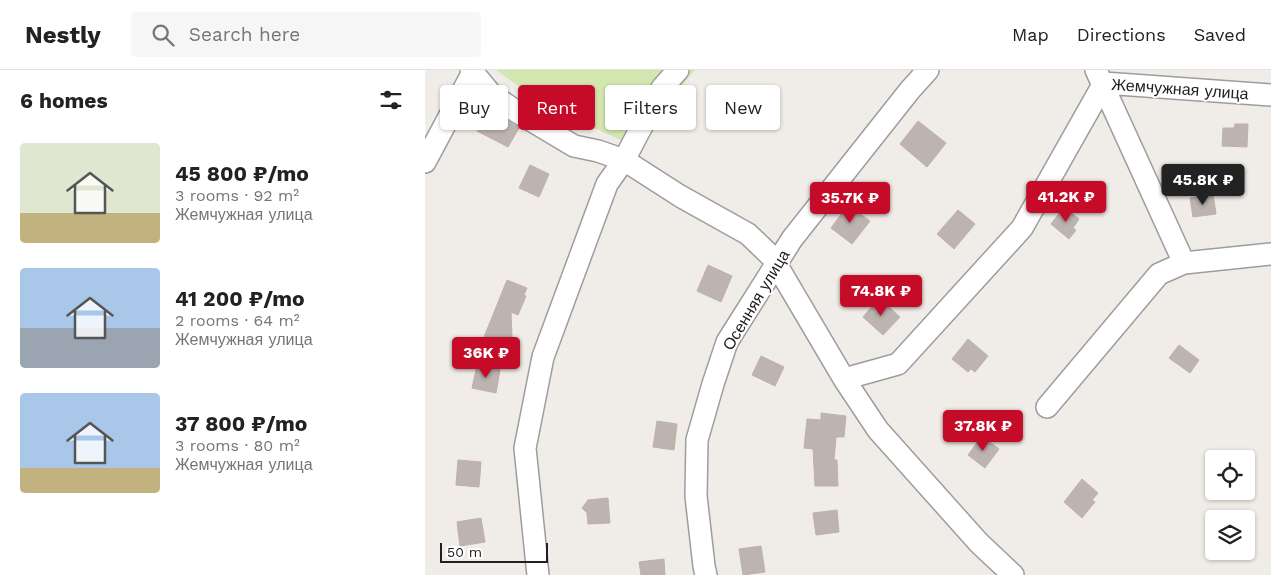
<!DOCTYPE html>
<meta charset="utf-8">
<style>
body{margin:0;font-family:"Work Sans",sans-serif;background:#f6f6f6;color:#222;height:100vh;display:flex;flex-direction:column;font-size:19px;white-space:nowrap}
*{box-sizing:border-box;margin:0}
p{font-size:16px;color:#767676}
.icon{flex:none;width:28px;height:28px;fill:none;stroke:currentColor;stroke-width:2;stroke-linecap:round;stroke-linejoin:round}
.map{position:relative;flex:1;overflow:hidden}
.drawer{display:flex;flex-direction:column;background:#fff;width:425px}
.drawer>*{flex:none}
.top-card{position:absolute;left:15px;top:15px;width:475px;height:45px;display:flex;gap:10px}
.buttons{position:absolute;left:780px;top:380px;display:grid;gap:10px}
.buttons a{display:grid;place-items:center;width:50px;height:50px;border-radius:5px;background:#fff;box-shadow:0 1px 4px #0004;font-size:25px}
.scale{position:absolute;left:15px;bottom:12px;width:108px;box-sizing:border-box;padding-left:5px;border:2px solid #202020;border-top:0;font-size:14px;line-height:18px;white-space:nowrap;color:#202020;-webkit-text-stroke:4px #fff;paint-order:stroke}
.price{position:absolute;translate:-50% -42px;padding:0 11px;border-radius:5px;background:#c50b28;color:#fff;font-size:16px;line-height:32px;filter:drop-shadow(0 1px 2px #0008)}
.price::after{content:'';position:absolute;left:50%;top:30px;width:15px;height:11px;margin-left:-8px;background:inherit;clip-path:polygon(0 0,100% 0,50% 100%)}
.price.active{background:#222;color:#fff}
ul{padding:0;list-style:none}
li{display:flex;align-items:center;gap:15px;height:125px;padding:0 20px}
li span{display:grid;place-items:center;flex:none;width:140px;height:100px;border-radius:5px;color:#555}
li>.icon{margin-inline-start:auto}
span .icon{width:60px;height:60px;fill:#fffc;stroke-width:1}
li b{font-size:21px}
h2{display:flex;justify-content:space-between;align-items:center;height:60px;padding:0 20px;font-size:21px}
.tag{padding:0 18px;border-radius:5px;background:#fff;box-shadow:0 1px 4px #0004;font-size:18px;line-height:45px}
.tag.active{background:#c50b28;color:#fff}
header{display:flex;align-items:center;gap:30px;box-sizing:border-box;height:70px;padding:0 25px;background:#fff;border-bottom:1px solid #e0e0e0}
header strong{font-size:24px}
nav{display:flex;gap:28px;margin-inline-start:auto;font-size:18px}
.search{width:350px;height:45px;background:#f6f6f6;display:flex;align-items:center;gap:12px;box-sizing:border-box;padding:0 18px;border-radius:5px;color:#767676;font-size:19px}
main{display:flex;flex:1;min-height:0}
.map>svg:first-child{display:block}
.grass{fill:#d4e7b0}
.building{fill:#bdb4b0;stroke:#c1b0aa}
.lines{fill:none;stroke-linecap:round;stroke-linejoin:round}
.minor-casing{stroke:#9d9d9d;stroke-width:24}
.minor{stroke:#fff;stroke-width:21}
.labels{text-anchor:middle;dominant-baseline:central;stroke-width:4;stroke-linejoin:round;paint-order:stroke}
.street-label{font-size:16px;fill:#202020;stroke:#fff}
</style>
<header>
<strong>Nestly</strong>
<div class="search"><svg class="icon" aria-label="search" viewBox="0 0 24 24"><circle cx="10" cy="10" r="6"/><path d="M15 15l6 6"/></svg>Search here</div>
<nav><a>Map</a><a>Directions</a><a>Saved</a></nav>
</header>
<main>
<section class="drawer">
<h2>6 homes<svg class="icon" aria-label="filters" viewBox="0 0 24 24"><path d="M4 7h16M4 17h16"/><circle cx="9" cy="7" r="2"/><circle cx="15" cy="17" r="2"/></svg></h2>
<ul>
<li><span style="background:linear-gradient(#dfe7d0 70%,#c2b280 0)"><svg class="icon" aria-label="home" viewBox="0 0 24 24"><path d="M3 11l9-7 9 7M6 9v11h12V9"/></svg></span><div><b>45 800 ₽/mo</b><p>3 rooms · 92 m²</p><p>Жемчужная улица</p></div></li>
<li><span style="background:linear-gradient(#a9c7e8 60%,#9aa5b1 0)"><svg class="icon" aria-label="home" viewBox="0 0 24 24"><path d="M3 11l9-7 9 7M6 9v11h12V9"/></svg></span><div><b>41 200 ₽/mo</b><p>2 rooms · 64 m²</p><p>Жемчужная улица</p></div></li>
<li><span style="background:linear-gradient(#a9c7e8 75%,#c2b280 0)"><svg class="icon" aria-label="home" viewBox="0 0 24 24"><path d="M3 11l9-7 9 7M6 9v11h12V9"/></svg></span><div><b>37 800 ₽/mo</b><p>3 rooms · 80 m²</p><p>Жемчужная улица</p></div></li>
</ul>
</section>
<div class="map">
<svg width="846" height="505" viewBox="0 0 846 505">
<rect width="100%" height="100%" fill="#f0ece7"/>
<path class="grass" d="M71 0H270L207 75 124 38Z"/>
<path class="building" d="M63 39 94 58 83 77 52 61Z
M493 51 521 73 502 97 475 74Z
M810 54H823L822 77 797 76 798 58H809Z
M105 95 124 104 114 127 94 118Z
M788 124 791 144 768 147 765 128Z
M423 135 445 151 427 174 406 158Z
M639 137 654 149 648 158 651 160 644 169 626 154Z
M533 140 550 154 529 179 512 164Z
M283 195 307 206 296 232 272 221Z
M82 210 102 218 99 225 101 226 93 245 86 242 87 267 85 270 81 273 78 280 57 272Z
M454 228 475 247 458 265 438 247Z
M543 269 563 286 550 302 546 299 543 302 527 289Z
M754 275 774 290 765 303 744 288Z
M336 286 359 297 350 316 327 305Z
M52 295 75 300 71 323 47 318Z
M396 343 421 346 419 367H411L409 390H412L413 416H390L388 379 379 378 382 349 396 350Z
M232 351 252 354 249 380 228 377Z
M557 366 574 379 560 398 543 385Z
M33 390 56 392 54 417 31 415Z
M657 409 673 423 667 430 670 432 657 448 639 432Z
M183 428 185 453 163 454 162 443 157 438 163 430Z
M412 440 414 462 391 465 388 443Z
M56 448 60 472 35 476 32 452Z
M336 476 340 502 318 505 314 479Z
M239 489 240 505H216L214 492Z"/>
<g class="lines">
<g class="minor-casing">
<path id="minor" d="M46 0 66 24 92 42 149 76 173 81 199 90 255 126 323 164 347 187 419 309 453 360 554 473 588 505
M671 0 759 193
M0 92 48 2
M419 309 473 294 597 158 679 13 846 25
M622 337 734 204 759 193 846 184
M113 505 100 378 118 287 182 114 199 90 237 18 253 0
M281 505 279 496 271 426 272 370 288 314 302 272 367 169 485 20 503 0"/>
</g>
<use href="#minor" class="minor"/>
</g>
<g class="labels">
<g class="street-label">
<text transform="translate(755 19) rotate(4)">Жемчужная улица</text>
<text transform="translate(331 230) rotate(-59)">Осенняя улица</text>
</g>
</g>
</svg>
<div class="buttons">
<a><svg class="icon" aria-label="locate" viewBox="0 0 24 24"><circle cx="12" cy="12" r="6"/><path d="M12 2v4M12 18v4M2 12h4M18 12h4"/></svg></a>
<a><svg class="icon" aria-label="layers" viewBox="0 0 24 24"><path d="M12 4l9 5-9 5-9-5zM3 14l9 5 9-5"/></svg></a>
</div>
<div class="scale">50 m</div>
<b class="price active" style="left:778px;top:136px">45.8K ₽</b>
<b class="price" style="left:641px;top:153px">41.2K ₽</b>
<b class="price" style="left:425px;top:154px">35.7K ₽</b>
<b class="price" style="left:456px;top:247px">74.8K ₽</b>
<b class="price" style="left:61px;top:309px">36K ₽</b>
<b class="price" style="left:558px;top:382px">37.8K ₽</b>
<div class="top-card">
<a class="tag">Buy</a>
<a class="tag active">Rent</a>
<a class="tag">Filters</a>
<a class="tag">New</a>
</div>
</div>
</main>
